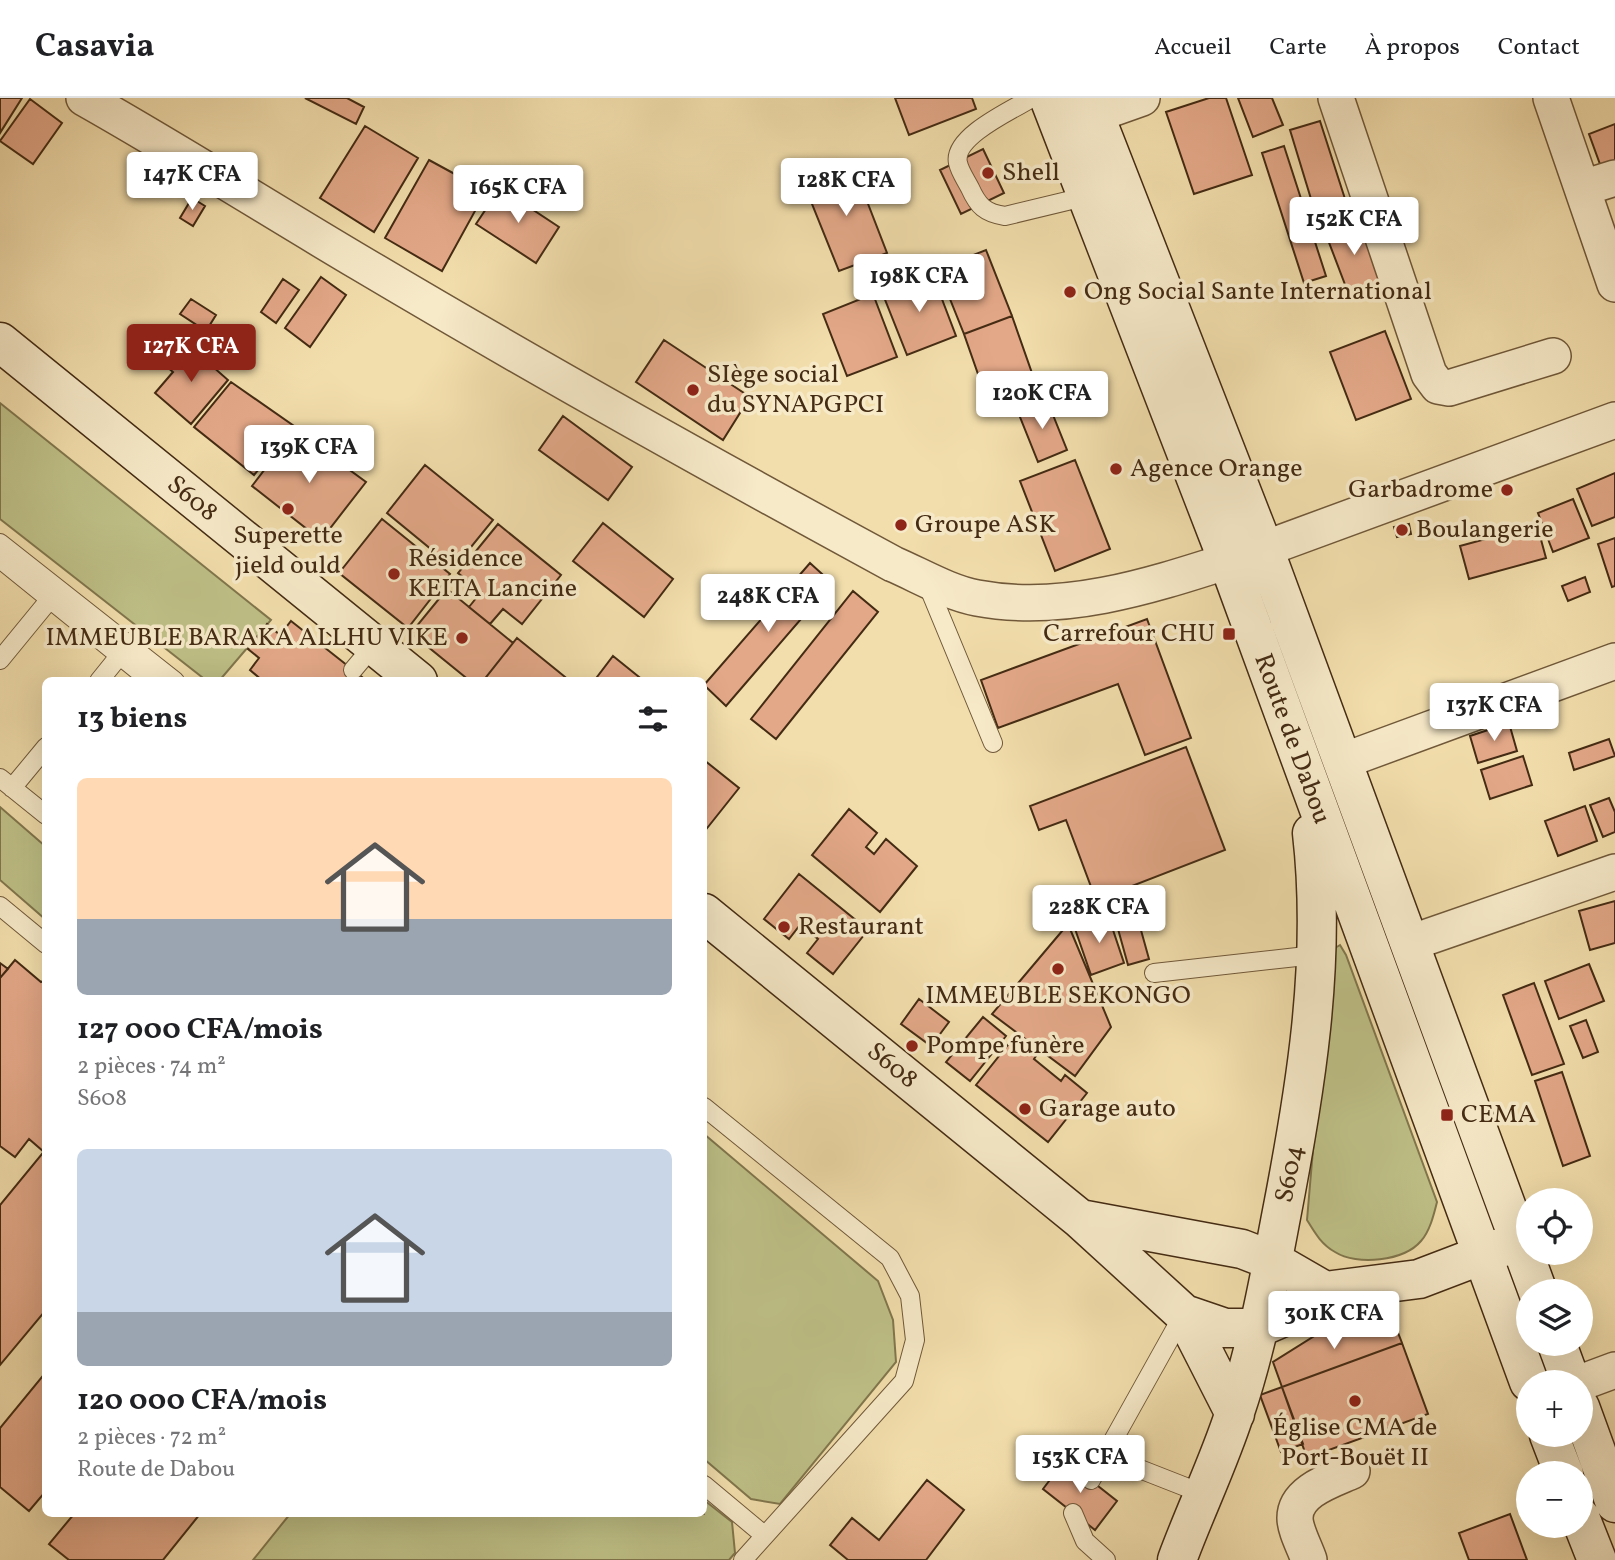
<!DOCTYPE html>
<html lang="fr">
<meta charset="utf-8">
<style>
body{margin:0;font-family:Vollkorn,serif;background:#f2f2f2;color:#202124;height:100vh;display:flex;flex-direction:column;font-size:26px;white-space:nowrap}
*{box-sizing:border-box;margin:0}
p{font-size:23px;color:#757577}
.icon{flex:none;width:38px;height:38px;fill:none;stroke:currentColor;stroke-width:2;stroke-linecap:round;stroke-linejoin:round}
.map{position:relative;flex:1;overflow:hidden}
.sheet{position:absolute;left:42px;top:579px;width:665px;height:840px;display:flex;flex-direction:column;background:#fff;border-radius:10px;box-shadow:0 7px 28px #0002}
.sheet>*{flex:none}
.fabs{position:absolute;left:1516px;top:1090px;display:grid;gap:14px}
.fabs a{display:grid;place-items:center;width:77px;height:77px;border-radius:50%;background:#fff;box-shadow:0 7px 28px #0002;font-size:35px}
.price{position:absolute;translate:-50% -60px;padding:0 16px;border-radius:7px;background:#fff;color:#222;font-size:23px;line-height:46px;filter:drop-shadow(0 2px 4px #0008)}
.price::after{content:'';position:absolute;left:50%;top:42px;width:21px;height:16px;margin-left:-10px;background:inherit;clip-path:polygon(0 0,100% 0,50% 100%)}
.price.current{background:#8f2418;color:#fff}
ul{padding:0;list-style:none}
li{display:grid;align-content:center;gap:14px;height:371px;padding:0 35px}
li span{display:grid;place-items:center;height:217px;border-radius:10px;color:#555}
li>.icon{margin-inline-start:auto}
span .icon{width:126px;height:126px;fill:#fffc;stroke-width:1}
li b{font-size:30px}
h2{display:flex;justify-content:space-between;align-items:center;height:84px;padding:0 35px;font-size:30px}
header{display:flex;align-items:center;gap:42px;box-sizing:border-box;height:98px;padding:0 35px;background:#fff;border-bottom:2px solid #e0e0e0}
header strong{font-size:33px}
nav{display:flex;gap:38px;margin-inline-start:auto;font-size:24px}
.map>svg:first-child{display:block}
.green{fill:#bec087;stroke:#81764d;stroke-width:2}
.building{fill:#e3a888;stroke:#442b13;stroke-width:2}
.lines{fill:none;stroke-linecap:round;stroke-linejoin:round}
.lane-casing{stroke:#705839;stroke-width:20}
.street-casing{stroke:#705839;stroke-width:38}
.secondary-casing{stroke:#442b13;stroke-width:41}
.lane{stroke:#f7eac9;stroke-width:18}
.street{stroke:#f7eac9;stroke-width:35}
.secondary{stroke:#f7eac9;stroke-width:38}
.poi-dot{fill:#8f2418;stroke:#f7eac9;stroke-width:2.5}
.labels{text-anchor:middle;dominant-baseline:central;stroke-width:7;stroke-linejoin:round;paint-order:stroke}
.poi-label{font-size:26px;fill:#442b13;stroke:#f7eac9;text-anchor:start}
.street-label{font-size:26px;fill:#442b13;stroke:#f7eac9}
</style>
<header>
<strong>Casavia</strong>
<nav><a>Accueil</a><a>Carte</a><a>À propos</a><a>Contact</a></nav>
</header>
<div class="map">
<svg width="1615" height="1462" viewBox="0 0 1615 1462">
<rect width="100%" height="100%" fill="#f2deac"/>
<filter id="stains"><feTurbulence type="fractalNoise" baseFrequency=".00286" numOctaves="4"/><feColorMatrix values="0 0 0 0 .2 0 0 0 0 .09 0 0 0 0 .02 0 0 0 .5 -.17"/></filter>
<radialGradient id="worn" r=".72"><stop offset=".6" stop-color="#630" stop-opacity="0"/><stop offset="1" stop-color="#630" stop-opacity=".3"/></radialGradient>
<path class="green" d="M0 305 271 522 219 583H207L0 421Z
M0 709 45 748V821L0 782Z
M1340 847 1346 857 1437 1104C1434 1116 1430 1133 1421 1143 1404 1163 1357 1168 1335 1154 1321 1146 1315 1135 1307 1122L1330 853Z
M704 1036 878 1183 893 1222 896 1264 780 1406 751 1401 704 1361Z
M704 1402 732 1424 735 1455 729 1462H253L290 1416H704Z"/>
<path class="building" d="M0 0H22L0 35Z
M305 0H347L364 9 356 26Z
M895 0H972L976 11 909 37Z
M1209 0H1226L1252 77 1194 96 1166 14Z
M1238 0H1272L1283 27 1253 39Z
M30 1 62 25 33 66 0 43Z
M1320 23 1346 104 1315 114 1290 32Z
M1615 26V63L1601 69 1589 36Z
M365 28 418 60 374 134 320 100Z
M1284 48 1326 178 1304 185 1262 55Z
M983 51 1004 95 961 116 940 72Z
M429 62 486 93 442 173 385 140Z
M853 67 887 155 839 173 804 86Z
M500 90 559 129 536 165 476 126Z
M192 100 205 108 193 128 180 120Z
M1358 121 1383 184 1349 197 1325 134Z
M986 152 1012 218 964 236 938 171Z
M932 175 956 238 907 257 882 194Z
M321 179 346 197 310 249 285 230Z
M283 181 299 192 276 225 261 214Z
M873 196 897 259 847 278 823 216Z
M191 201 216 217 206 233 180 216Z
M1012 218 1033 278 985 296 964 236Z
M1385 233 1411 301 1356 322 1330 254Z
M664 242 750 299 723 342 636 284Z
M187 246 228 282 191 326 155 295 173 274 167 269Z
M231 284 294 328 254 377 194 329Z
M1047 302 1067 352 1038 364 1018 314Z
M563 318 632 369 608 402 539 352Z
M295 332 366 384 321 442 252 388Z
M1075 362 1110 451 1055 473 1020 383Z
M425 367 493 422 454 470 387 415Z
M1615 375V419L1592 428 1577 391Z
M1510 387 1512 395 1504 397 1502 390Z
M1573 401 1589 440 1553 454 1538 415Z
M382 421 450 476 408 530 339 475Z
M603 425 673 481 644 519 573 463Z
M498 426 561 477 522 526 503 511 490 526 469 509 481 494 458 475Z
M1409 426 1411 436 1397 439 1394 429Z
M1537 427 1546 460 1469 481 1460 448Z
M1615 440V488L1612 489 1598 446Z
M810 465 832 485 726 608 704 587Z
M1585 479 1590 494 1568 503 1562 488Z
M447 491 513 545 483 583H470L411 535Z
M853 493 878 514 776 641 751 621Z
M1147 521 1191 640 1145 657 1118 586 998 630 981 582Z
M291 523 367 583H263L250 572 259 560 248 551 267 526 280 537Z
M517 540 570 583H483Z
M613 558 644 583H594Z
M1509 625 1517 653 1478 665 1470 638Z
M1609 641 1615 658 1574 672 1569 655Z
M1186 649 1225 752 1096 802 1066 722 1039 732 1030 708Z
M1523 658 1532 687 1490 701 1481 672Z
M704 662 739 690 704 734Z
M1609 700 1615 714V734L1603 739 1590 707Z
M1585 708 1597 743 1558 758 1545 723Z
M849 711 877 735 866 749 874 756 886 741 917 768 880 814 812 757Z
M799 776 868 832 833 876 807 855 818 841 800 827 789 841 764 821Z
M1615 803V845L1590 852 1579 813Z
M1134 807 1149 861 1128 867 1113 813Z
M1108 817 1124 865 1091 877 1074 828Z
M1068 826 1111 929 1075 978 992 916Z
M15 862 41 884 46 882V1051L44 1054 29 1041 15 1059 0 1048V880Z
M0 865 8 871 0 880Z
M1589 866 1604 903 1559 921 1545 883Z
M1534 885 1564 966 1532 977 1503 897Z
M919 901 949 924 931 948 901 926Z
M983 919 1006 938 970 983 946 964Z
M1586 922 1598 954 1583 960 1570 928Z
M1015 938 1038 955 1034 961 1061 983 1065 977 1087 995 1048 1044 976 987Z
M1562 974 1590 1058 1563 1068 1535 983Z
M46 1051V1212L0 1267V1107Z
M1395 1227 1402 1245 1282 1289 1273 1264 1324 1232Z
M1402 1245 1428 1316 1307 1360 1282 1289Z
M46 1274V1393L29 1413 0 1389V1330Z
M1282 1289 1303 1346 1281 1354 1260 1297Z
M1065 1362 1117 1403 1095 1432 1043 1391Z
M927 1382 964 1412 926 1462H848L830 1447 852 1420 879 1442Z
M74 1416H200L163 1462H69L49 1446Z
M1510 1416 1527 1462H1469L1459 1435Z"/>
<g class="lines">
<g class="lane-casing">
<path id="lane" d="M1032 0C1012 12 952 39 958 65 960 74 966 82 970 90 978 108 985 115 1005 118L1088 98
M0 445 175 583
M0 461 151 583
M926 483 993 645
M0 562 50 501
M353 572 374 547
M99 583 120 557
M0 680 46 717
M12 690 46 649
M0 808 46 846
M1154 875 1315 857
M704 1009 890 1160 910 1198 915 1242 904 1283 743 1462
M1104 1357 1201 1395
M1091 1382 1183 1217
M704 1387 764 1437
M1073 1415 1085 1443 1106 1462"/>
</g>
<g class="street-casing">
<path id="street" d="M84 0C178 53 269 111 362 166 537 270 714 369 893 466 919 477 949 495 977 500 1062 516 1147 489 1228 463
M1336 0 1429 276 1438 288 1449 290 1553 258
M1551 0 1615 186
M1094 17 1142 0
M1583 90 1615 80
M1264 451 1615 322
M1343 663 1615 563
M1410 845 1615 774
M1580 1285 1615 1272
M1309 1462C1305 1450 1295 1432 1295 1420 1295 1393 1332 1382 1352 1373"/>
</g>
<g class="secondary-casing">
<path id="secondary" d="M1049 0 1228 463 1529 1284
M1088 0 1264 451 1538 1194
M0 244 418 583
M704 815 1080 1121 1184 1216 1225 1230H1258L1286 1218 1325 1193 1419 1181 1503 1149
M1080 1121 1242 1151 1273 1163 1325 1193
M1184 1216 1235 1316
M1557 1246 1571 1284
M1580 1309 1615 1405
M1549 1337 1564 1376
M1580 1419 1597 1462
M1177 1462C1195 1413 1219 1364 1235 1314 1256 1252 1268 1188 1280 1124 1305 996 1327 865 1312 735"/>
</g>
<use href="#lane" class="lane"/>
<use href="#street" class="street"/>
<use href="#secondary" class="secondary"/>
</g>
<g class="poi-dot">
<circle cx="988" cy="75" r="7"/>
<circle cx="1070" cy="194" r="7"/>
<circle cx="693" cy="292" r="7"/>
<circle cx="1116" cy="371" r="7"/>
<circle cx="1507" cy="392" r="7"/>
<circle cx="288" cy="411" r="7"/>
<circle cx="901" cy="427" r="7"/>
<circle cx="1402" cy="432" r="7"/>
<circle cx="394" cy="476" r="7"/>
<rect x="1222" y="529" width="14" height="14" rx="3.5"/>
<circle cx="462" cy="540" r="7"/>
<circle cx="784" cy="829" r="7"/>
<circle cx="1058" cy="871" r="7"/>
<circle cx="912" cy="948" r="7"/>
<circle cx="1025" cy="1011" r="7"/>
<rect x="1440" y="1010" width="14" height="14" rx="3.5"/>
<circle cx="1355" cy="1303" r="7"/>
</g>
<g class="labels">
<g class="poi-label">
<text x="1002" y="75">Shell</text>
<text x="1084" y="194">Ong Social Sante International</text>
<text x="707" y="277">SIège social<tspan x="707" dy="30">du SYNAPGPCI</tspan></text>
<text x="1130" y="371">Agence Orange</text>
<text x="1493" y="392" text-anchor="end">Garbadrome</text>
<text x="915" y="427">Groupe ASK</text>
<text x="1416" y="432">Boulangerie</text>
<text x="288" y="438" text-anchor="middle">Superette<tspan x="288" dy="30">jield ould</tspan></text>
<text x="408" y="461">Résidence<tspan x="408" dy="30">KEITA Lancine</tspan></text>
<text x="1215" y="536" text-anchor="end">Carrefour CHU</text>
<text x="448" y="540" text-anchor="end">IMMEUBLE BARAKA ALLHU VIKE</text>
<text x="798" y="829">Restaurant</text>
<text x="1058" y="898" text-anchor="middle">IMMEUBLE SEKONGO</text>
<text x="926" y="948">Pompe funère</text>
<text x="1039" y="1011">Garage auto</text>
<text x="1461" y="1017">CEMA</text>
<text x="1355" y="1330" text-anchor="middle">Église CMA de<tspan x="1355" dy="30">Port-Bouët II</tspan></text>
</g>
<g class="street-label">
<text transform="translate(192 401) rotate(39)">S608</text>
<text transform="translate(1292 641) rotate(70)">Route de Dabou</text>
<text transform="translate(892 968) rotate(39)">S608</text>
<text transform="translate(1290 1076) rotate(-79)">S604</text>
</g>
</g>
<rect width="100%" height="100%" filter="url(#stains)"/>
<rect width="100%" height="100%" fill="url(#worn)"/>
</svg>
<div class="fabs">
<a><svg class="icon" aria-label="locate" viewBox="0 0 24 24"><circle cx="12" cy="12" r="6"/><path d="M12 2v4M12 18v4M2 12h4M18 12h4"/></svg></a>
<a><svg class="icon" aria-label="layers" viewBox="0 0 24 24"><path d="M12 4l9 5-9 5-9-5zM3 14l9 5 9-5"/></svg></a>
<a>+</a>
<a>−</a>
</div>
<b class="price" style="left:192px;top:114px">147K CFA</b>
<b class="price" style="left:846px;top:120px">128K CFA</b>
<b class="price" style="left:518px;top:127px">165K CFA</b>
<b class="price" style="left:1354px;top:159px">152K CFA</b>
<b class="price" style="left:919px;top:216px">198K CFA</b>
<b class="price current" style="left:191px;top:286px">127K CFA</b>
<b class="price" style="left:1042px;top:333px">120K CFA</b>
<b class="price" style="left:309px;top:387px">139K CFA</b>
<b class="price" style="left:768px;top:536px">248K CFA</b>
<b class="price" style="left:1494px;top:645px">137K CFA</b>
<b class="price" style="left:1099px;top:847px">228K CFA</b>
<b class="price" style="left:1334px;top:1253px">301K CFA</b>
<b class="price" style="left:1080px;top:1397px">153K CFA</b>
<section class="sheet">
<h2>13 biens<svg class="icon" aria-label="filters" viewBox="0 0 24 24"><path d="M4 7h16M4 17h16"/><circle cx="9" cy="7" r="2"/><circle cx="15" cy="17" r="2"/></svg></h2>
<ul>
<li><span style="background:linear-gradient(#ffd9b3 65%,#9aa5b1 0)"><svg class="icon" aria-label="home" viewBox="0 0 24 24"><path d="M3 11l9-7 9 7M6 9v11h12V9"/></svg></span><div><b>127 000 CFA/mois</b><p>2 pièces · 74 m²</p><p>S608</p></div></li>
<li><span style="background:linear-gradient(#c9d6e8 75%,#9aa5b1 0)"><svg class="icon" aria-label="home" viewBox="0 0 24 24"><path d="M3 11l9-7 9 7M6 9v11h12V9"/></svg></span><div><b>120 000 CFA/mois</b><p>2 pièces · 72 m²</p><p>Route de Dabou</p></div></li>
</ul>
</section>
</div>
